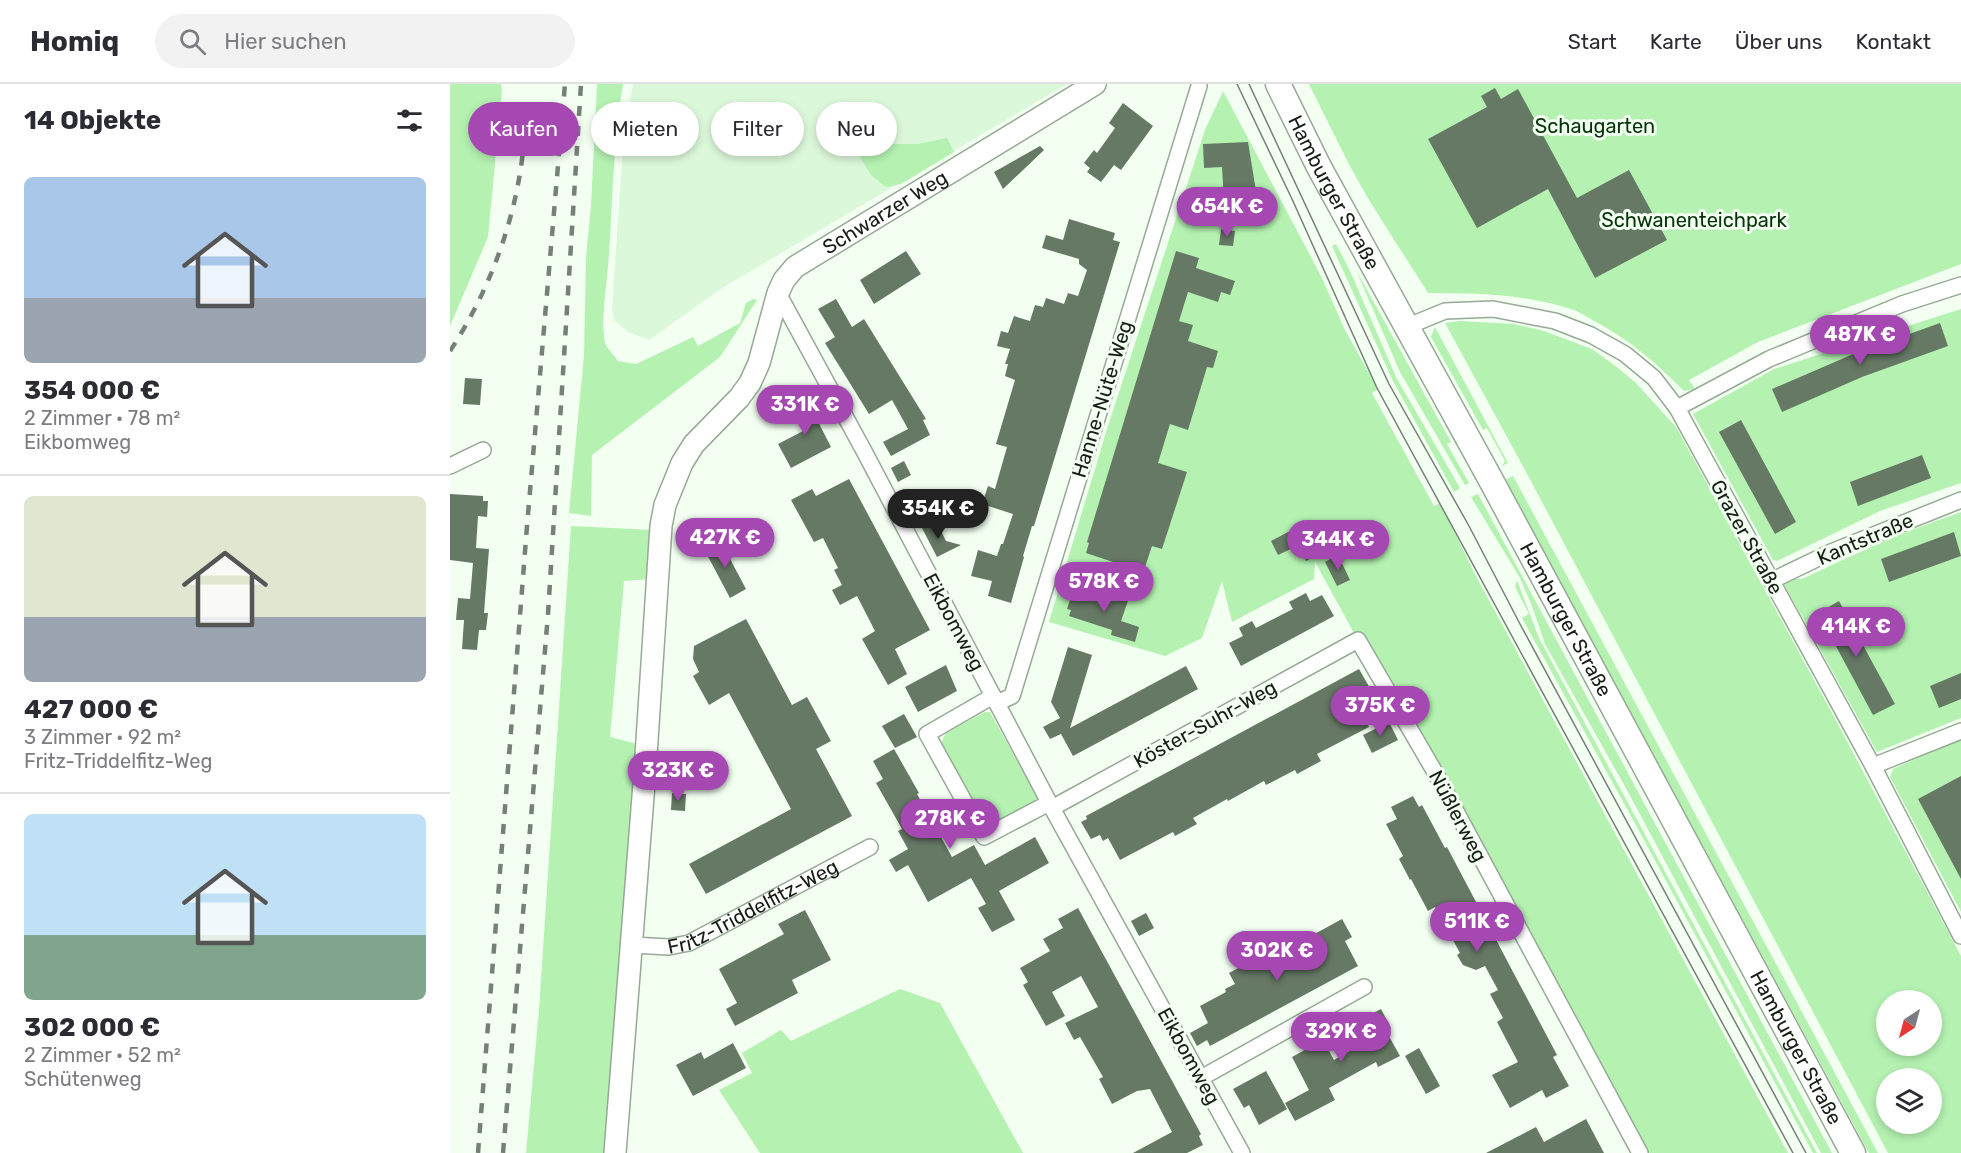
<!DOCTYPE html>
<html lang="de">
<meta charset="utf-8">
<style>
body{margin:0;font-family:Rubik,sans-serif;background:#f2f2f3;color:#2b2b33;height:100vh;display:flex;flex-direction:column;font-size:22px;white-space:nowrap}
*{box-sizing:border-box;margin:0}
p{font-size:20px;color:#7c7c81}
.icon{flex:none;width:33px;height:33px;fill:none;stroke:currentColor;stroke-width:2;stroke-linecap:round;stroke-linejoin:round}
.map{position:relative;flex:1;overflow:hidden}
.side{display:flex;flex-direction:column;background:#fff;width:450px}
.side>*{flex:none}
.banner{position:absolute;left:18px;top:18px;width:570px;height:54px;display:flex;gap:12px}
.needle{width:39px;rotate:216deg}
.fabs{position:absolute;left:1426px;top:906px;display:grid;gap:12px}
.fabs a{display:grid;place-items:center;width:66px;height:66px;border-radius:50%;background:#fff;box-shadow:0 3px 9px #0003;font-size:30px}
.price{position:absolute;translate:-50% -51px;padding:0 14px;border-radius:21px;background:#a548b1;color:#fff;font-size:20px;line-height:39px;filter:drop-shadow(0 2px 3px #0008)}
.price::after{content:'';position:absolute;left:50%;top:36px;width:18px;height:14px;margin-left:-9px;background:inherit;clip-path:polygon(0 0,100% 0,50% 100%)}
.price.selected{background:#222;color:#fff}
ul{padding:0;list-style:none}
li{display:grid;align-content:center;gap:12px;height:318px;padding:0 24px}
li+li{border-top:2px solid #e1e1e2}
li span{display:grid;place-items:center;height:186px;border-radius:9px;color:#555}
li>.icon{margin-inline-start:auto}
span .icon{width:108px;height:108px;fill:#fffc;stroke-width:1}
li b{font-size:26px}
h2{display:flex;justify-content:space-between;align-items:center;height:72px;padding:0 24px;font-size:26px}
.tag{padding:0 21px;border-radius:27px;background:#fff;box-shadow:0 3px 9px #0003;font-size:21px;line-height:54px}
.tag.selected{background:#a548b1;color:#fff}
header{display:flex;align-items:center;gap:36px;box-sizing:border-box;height:84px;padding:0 30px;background:#fff;border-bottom:2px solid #e1e1e2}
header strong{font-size:28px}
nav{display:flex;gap:33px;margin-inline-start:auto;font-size:21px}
.search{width:420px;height:54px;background:#f2f2f3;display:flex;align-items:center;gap:15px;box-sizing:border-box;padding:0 21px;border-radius:33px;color:#7c7c81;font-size:22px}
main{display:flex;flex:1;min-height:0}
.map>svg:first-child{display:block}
.built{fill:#dcf8da}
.green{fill:#b5f2b2;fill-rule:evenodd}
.building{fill:#667965}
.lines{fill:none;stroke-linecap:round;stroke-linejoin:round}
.street-casing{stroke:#96aa95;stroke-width:18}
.secondary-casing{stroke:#96aa95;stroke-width:24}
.primary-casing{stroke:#96aa95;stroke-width:27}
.street{stroke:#fff;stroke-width:15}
.secondary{stroke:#fff;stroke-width:21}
.primary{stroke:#fff;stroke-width:24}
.tram{stroke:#768176;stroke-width:1.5}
.rail{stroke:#768176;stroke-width:4.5;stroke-dasharray:10 10;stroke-linecap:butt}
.labels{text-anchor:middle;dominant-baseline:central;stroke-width:6;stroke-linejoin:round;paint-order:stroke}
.park-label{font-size:20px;fill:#043407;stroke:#f2fff1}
.street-label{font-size:20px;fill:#151d15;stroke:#f2fff1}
</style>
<header>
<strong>Homiq</strong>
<div class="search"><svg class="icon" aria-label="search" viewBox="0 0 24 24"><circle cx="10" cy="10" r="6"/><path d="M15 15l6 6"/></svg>Hier suchen</div>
<nav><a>Start</a><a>Karte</a><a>Über uns</a><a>Kontakt</a></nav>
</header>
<main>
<section class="side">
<h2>14 Objekte<svg class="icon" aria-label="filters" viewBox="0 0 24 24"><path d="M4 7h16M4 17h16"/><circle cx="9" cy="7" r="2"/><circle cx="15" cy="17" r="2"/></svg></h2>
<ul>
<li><span style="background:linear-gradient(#a9c7e8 65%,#9aa5b1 0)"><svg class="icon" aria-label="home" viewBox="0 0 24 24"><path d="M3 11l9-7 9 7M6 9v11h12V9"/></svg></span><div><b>354 000 €</b><p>2 Zimmer · 78 m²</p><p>Eikbomweg</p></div></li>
<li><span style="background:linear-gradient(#dfe7d0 65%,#9aa5b1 0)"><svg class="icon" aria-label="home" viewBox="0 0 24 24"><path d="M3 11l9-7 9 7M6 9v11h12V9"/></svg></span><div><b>427 000 €</b><p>3 Zimmer · 92 m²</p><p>Fritz-Triddelfitz-Weg</p></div></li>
<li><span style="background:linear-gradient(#bfe0f5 65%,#7fa58c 0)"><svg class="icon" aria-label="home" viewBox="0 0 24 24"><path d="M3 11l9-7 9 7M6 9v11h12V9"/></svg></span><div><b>302 000 €</b><p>2 Zimmer · 52 m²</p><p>Schütenweg</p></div></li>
</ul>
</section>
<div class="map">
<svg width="1511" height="1069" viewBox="0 0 1511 1069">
<rect width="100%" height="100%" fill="#f2fff1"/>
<path class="built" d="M183 0H617L272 204 199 256 178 248 164 236 162 225 174 47Z"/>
<path class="green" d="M0 0H51L52 6 38 153 0 242Z
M147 0H173C163 58 163 112 159 170 158 192 150 239 155 258 156 264 164 271 168 277L186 280 243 253 248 262 290 239 296 219 303 215 307 216 270 273 142 371 141 432 119 429 134 271 136 174 141 121Z
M859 0H1511V180L1308 258 1239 296 1245 305 1234 307C1207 280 1181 257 1148 239 1140 235 1132 229 1124 226 1078 210 1025 209 978 209 963 184 946 160 931 135 903 92 882 46 859 0Z
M773 7 870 190 895 246 928 305 922 309 984 422 990 419 1027 494 1338 1069H1190L865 478 864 495 782 538 772 497 752 554 715 572 599 538 657 345 755 46Z
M396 50 443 60H468L497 54 504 68 451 100 436 103 421 91Z
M886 160 900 187 946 293 1010 404 1004 408 943 297 882 162Z
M906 186 1001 358 997 360 1019 399 1015 401 950 288Z
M1511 225V399L1430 427 1327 477 1323 476 1243 330 1324 285Z
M1010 237 1064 240 1094 247 1142 265 1163 280 1186 299 1226 343 1382 629 1511 872V1069H1438L1075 386 995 239ZM1437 916H1482V962H1437ZM1482 994V1040H1437V994Z
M985 243 1058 379 1052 382 1055 377 1037 344 1033 346 981 253Z
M1063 392 1428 1069H1419L1055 396Z
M1028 410 1382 1069H1371L1178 708 1095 560 1082 522 1070 494 1021 413Z
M1511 428V634L1427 668 1330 493 1352 495 1440 454Z
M121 442 203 446 201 495 174 497 160 653 187 660 155 1069H76L89 926Z
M1067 496 1089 554 1367 1069H1363L1188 745 1072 534 1079 530 1065 503Z
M535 628H540L587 713 584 720 545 739 534 737 490 661 496 649Z
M1511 655V828L1440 693 1443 685Z
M450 905 490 919 573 1069H310L269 1006 302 989 292 969 331 946 341 957Z"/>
<path class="building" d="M1045 4 1051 15 1068 5 1127 114 1179 86 1217 156 1145 194 1098 105 1027 144 978 55 1037 23 1031 12Z
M673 19 703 42 671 86 664 81 651 98 637 88 640 84 634 79 644 66 647 69 665 44 659 39Z
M798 58 807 113 774 118 772 83 754 84 753 60Z
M590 62 594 66 553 105 544 88Z
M619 135 665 149 663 156 670 158 584 442H582L573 472 574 473 561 519 538 512 542 497 521 492 528 466 547 472 551 460H553L563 430 532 420 538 402 545 405 557 363 546 360 565 296 555 292 558 280H555L560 265 547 262 551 247 558 249 564 232 580 237 585 221 593 223 596 214 614 220 618 209 628 212 637 186 629 180V175L592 164 596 151 613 156Z
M771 145 785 147 783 162 769 161Z
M456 167 471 190 424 220 410 196Z
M726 167 749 174 746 184 785 197 780 211 771 208 768 218 738 208 729 237 743 241 738 257 768 267 763 284 757 283 738 346 720 340 708 379 737 388 712 465 702 462 688 504 670 498 675 482 636 469 639 459 637 458Z
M386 215 402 243 414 235 476 335 473 336 480 351 441 372 433 358 458 345 442 316 419 330 375 259 385 253 368 225Z
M1490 239 1498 262 1412 293 1332 328 1322 305 1401 271Z
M15 294 32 295 30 321 13 320Z
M355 312 381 363 341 384 328 360 355 346 341 319Z
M1291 336 1346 438 1325 450 1269 348Z
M1472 371 1481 394 1408 422 1400 398Z
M454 377 461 391 448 398 441 384Z
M399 395 480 546 445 565 457 590 438 601 412 555 425 547 407 512 390 521 382 506 392 501 384 486 388 484 373 454 364 458 341 416 362 405 366 412Z
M0 410 33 412V417H38L37 433 28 432 26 464 39 465 34 529H38L36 546H29L27 566 12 565 14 536H6L8 514 20 515 23 479 0 476Z
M486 437 496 457 511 461 487 473 472 444Z
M840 447 847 462 828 471 821 457Z
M1504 448 1511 472 1439 498 1431 475Z
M863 454 871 469 856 477 849 462Z
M270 456 296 505 280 514 254 465Z
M888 471 900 496 887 502 875 478Z
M661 506 680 511 671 537 689 543 685 558 661 551 662 546 619 532 621 526 617 525 623 507 651 515 653 507 661 509Z
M856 509 860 517 872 511 884 532 791 582 779 559 793 552 789 544 802 537 806 544 843 525 839 518Z
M1389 517 1445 620 1423 631 1368 529Z
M296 535 342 621 357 613 381 657 366 665 402 732 256 810 239 780 341 725 279 609 259 621 243 592 249 588 243 575 244 562Z
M618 563 642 571 620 644 736 582 748 605 623 672 611 650 600 655 593 643 610 634 601 618Z
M496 581 507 607 468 628 455 603Z
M909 585 921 606 904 615 919 643 867 670 871 677 847 690 845 686 816 701 814 697 778 717 777 715 743 734 747 740 725 752 723 748 670 776 658 754 653 757 650 751 641 755 631 738 637 735 636 732Z
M1511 589V615L1489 624 1480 602Z
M454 630 467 653 445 664 432 642Z
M939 638 948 656 922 669 913 651Z
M444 665 469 709 467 710 502 773 524 761 535 781 585 753 599 779 549 807 565 836 542 848 528 824 536 820 521 794 478 818 458 781 446 788 439 776 458 765 448 747 452 745 426 699 433 695 423 677Z
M1511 692V795L1468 715Z
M222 709 236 710 235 727 221 726Z
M963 712 969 723 972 721 995 764 997 763 1107 971 1103 973 1119 1002 1096 1014 1092 1006 1060 1024 1042 991 1068 978 1047 938 1053 934 1040 910 1048 906 1035 882 1026 886 1013 881 1007 871 1010 869 985 823 978 827 961 795 960 796 949 775 953 772 936 740 947 735 941 723Z
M628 824 751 1050 749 1052 753 1061 737 1069H683L722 1048 700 1005 687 1007 662 1020 649 995 653 993 630 953 624 956 615 939 648 923 631 892 602 908 615 932 596 942 573 901 578 898 570 884 600 867 593 855 613 844 608 835Z
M355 826 381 876 342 896 348 909 285 942 276 925 287 919 269 885 334 850 328 840Z
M696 829 704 844 689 852 681 837Z
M892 835 902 853 895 857 908 882 760 962 757 956 747 962 740 949 758 939 750 922 776 908 775 905 785 900 779 889 834 860 837 865Z
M931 925 941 944 936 947 950 972 928 983 926 978 879 1004 885 1016 845 1037 835 1019 859 1006 842 973 873 956 884 976 910 961 899 942Z
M283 959 296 984 243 1012 226 981 251 968 254 975Z
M969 964 990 1002 976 1010 955 972Z
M816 987 837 1025 809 1041 799 1021 794 1024 783 1005Z
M1136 1035 1154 1069H1036L1086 1043 1094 1058Z"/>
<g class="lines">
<g class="street-casing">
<g id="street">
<path d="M328 209 414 367 602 724 792 1069"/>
<path d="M956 243 995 227 1043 225 1105 237 1141 251 1175 270 1204 294 1227 324 1423 682 1511 852"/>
<path d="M1227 324 1319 275 1452 220 1511 201"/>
<path d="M0 382 33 366"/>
<path d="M1321 497 1381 468 1511 416"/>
<path d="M543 612 477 650 534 753 599 719"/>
<path d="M547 619 562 612 749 2"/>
<path d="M1423 682 1511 647"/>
<path d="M602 724 908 556 986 690 1190 1069"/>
<path id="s1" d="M182 861 219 863 239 859 420 763"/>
<path d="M751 994 914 903"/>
</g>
</g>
<g class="secondary-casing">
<g id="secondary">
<path id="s2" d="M165 1069 195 687 211 442 215 421 232 379 244 360 289 314 300 299 309 279 328 209 334 196 345 183 645 0"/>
</g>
</g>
<g class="primary-casing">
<g id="primary">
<path id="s3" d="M828 0 869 83 1042 398 1403 1069"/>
</g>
</g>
<use href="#street" class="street"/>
<use href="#secondary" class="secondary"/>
<use href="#primary" class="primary"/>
<path class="tram" d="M787 0 842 115 927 304 1343 1069
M799 0 939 300 1019 442 1070 540 1356 1069"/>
<path class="rail" d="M0 267C35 214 60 151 70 89 73 72 74 55 75 39
M28 1069 77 442 115 0
M53 1069 98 530 131 0"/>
</g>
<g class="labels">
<g class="park-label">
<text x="1145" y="42">Schaugarten</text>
<text x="1244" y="136">Schwanenteichpark</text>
</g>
<g class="street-label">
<text stroke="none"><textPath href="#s3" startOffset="122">Hamburger Straße</textPath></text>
<text stroke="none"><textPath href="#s2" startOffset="1032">Schwarzer Weg</textPath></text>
<text transform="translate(652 315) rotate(-73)">Hanne-Nüte-Weg</text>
<text transform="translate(1297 453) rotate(61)">Grazer Straße</text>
<text transform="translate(1415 455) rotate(-23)">Kantstraße</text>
<text stroke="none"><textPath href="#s3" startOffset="608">Hamburger Straße</textPath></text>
<text transform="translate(504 538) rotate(62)">Eikbomweg</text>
<text transform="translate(755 640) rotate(-29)">Köster-Suhr-Weg</text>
<text transform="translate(1008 732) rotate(62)">Nüßlerweg</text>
<text stroke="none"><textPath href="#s1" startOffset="130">Fritz-Triddelfitz-Weg</textPath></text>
<text stroke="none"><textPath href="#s3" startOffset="1094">Hamburger Straße</textPath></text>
<text transform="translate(739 972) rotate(61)">Eikbomweg</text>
</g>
</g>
</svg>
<div class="fabs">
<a><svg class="needle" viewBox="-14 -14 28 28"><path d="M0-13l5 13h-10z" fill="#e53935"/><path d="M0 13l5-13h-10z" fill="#7c7c81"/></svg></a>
<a><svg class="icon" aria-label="layers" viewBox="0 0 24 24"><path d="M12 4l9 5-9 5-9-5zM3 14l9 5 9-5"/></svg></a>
</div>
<b class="price" style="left:777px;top:154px">654K €</b>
<b class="price" style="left:1410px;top:282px">487K €</b>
<b class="price" style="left:355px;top:352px">331K €</b>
<b class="price selected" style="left:488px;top:456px">354K €</b>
<b class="price" style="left:275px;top:485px">427K €</b>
<b class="price" style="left:888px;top:487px">344K €</b>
<b class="price" style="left:654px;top:529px">578K €</b>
<b class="price" style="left:1406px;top:574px">414K €</b>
<b class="price" style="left:930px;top:653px">375K €</b>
<b class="price" style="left:228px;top:718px">323K €</b>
<b class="price" style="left:500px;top:766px">278K €</b>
<b class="price" style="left:1027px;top:869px">511K €</b>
<b class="price" style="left:827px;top:898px">302K €</b>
<b class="price" style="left:891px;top:979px">329K €</b>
<div class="banner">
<a class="tag selected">Kaufen</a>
<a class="tag">Mieten</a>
<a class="tag">Filter</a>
<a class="tag">Neu</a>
</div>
</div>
</main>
